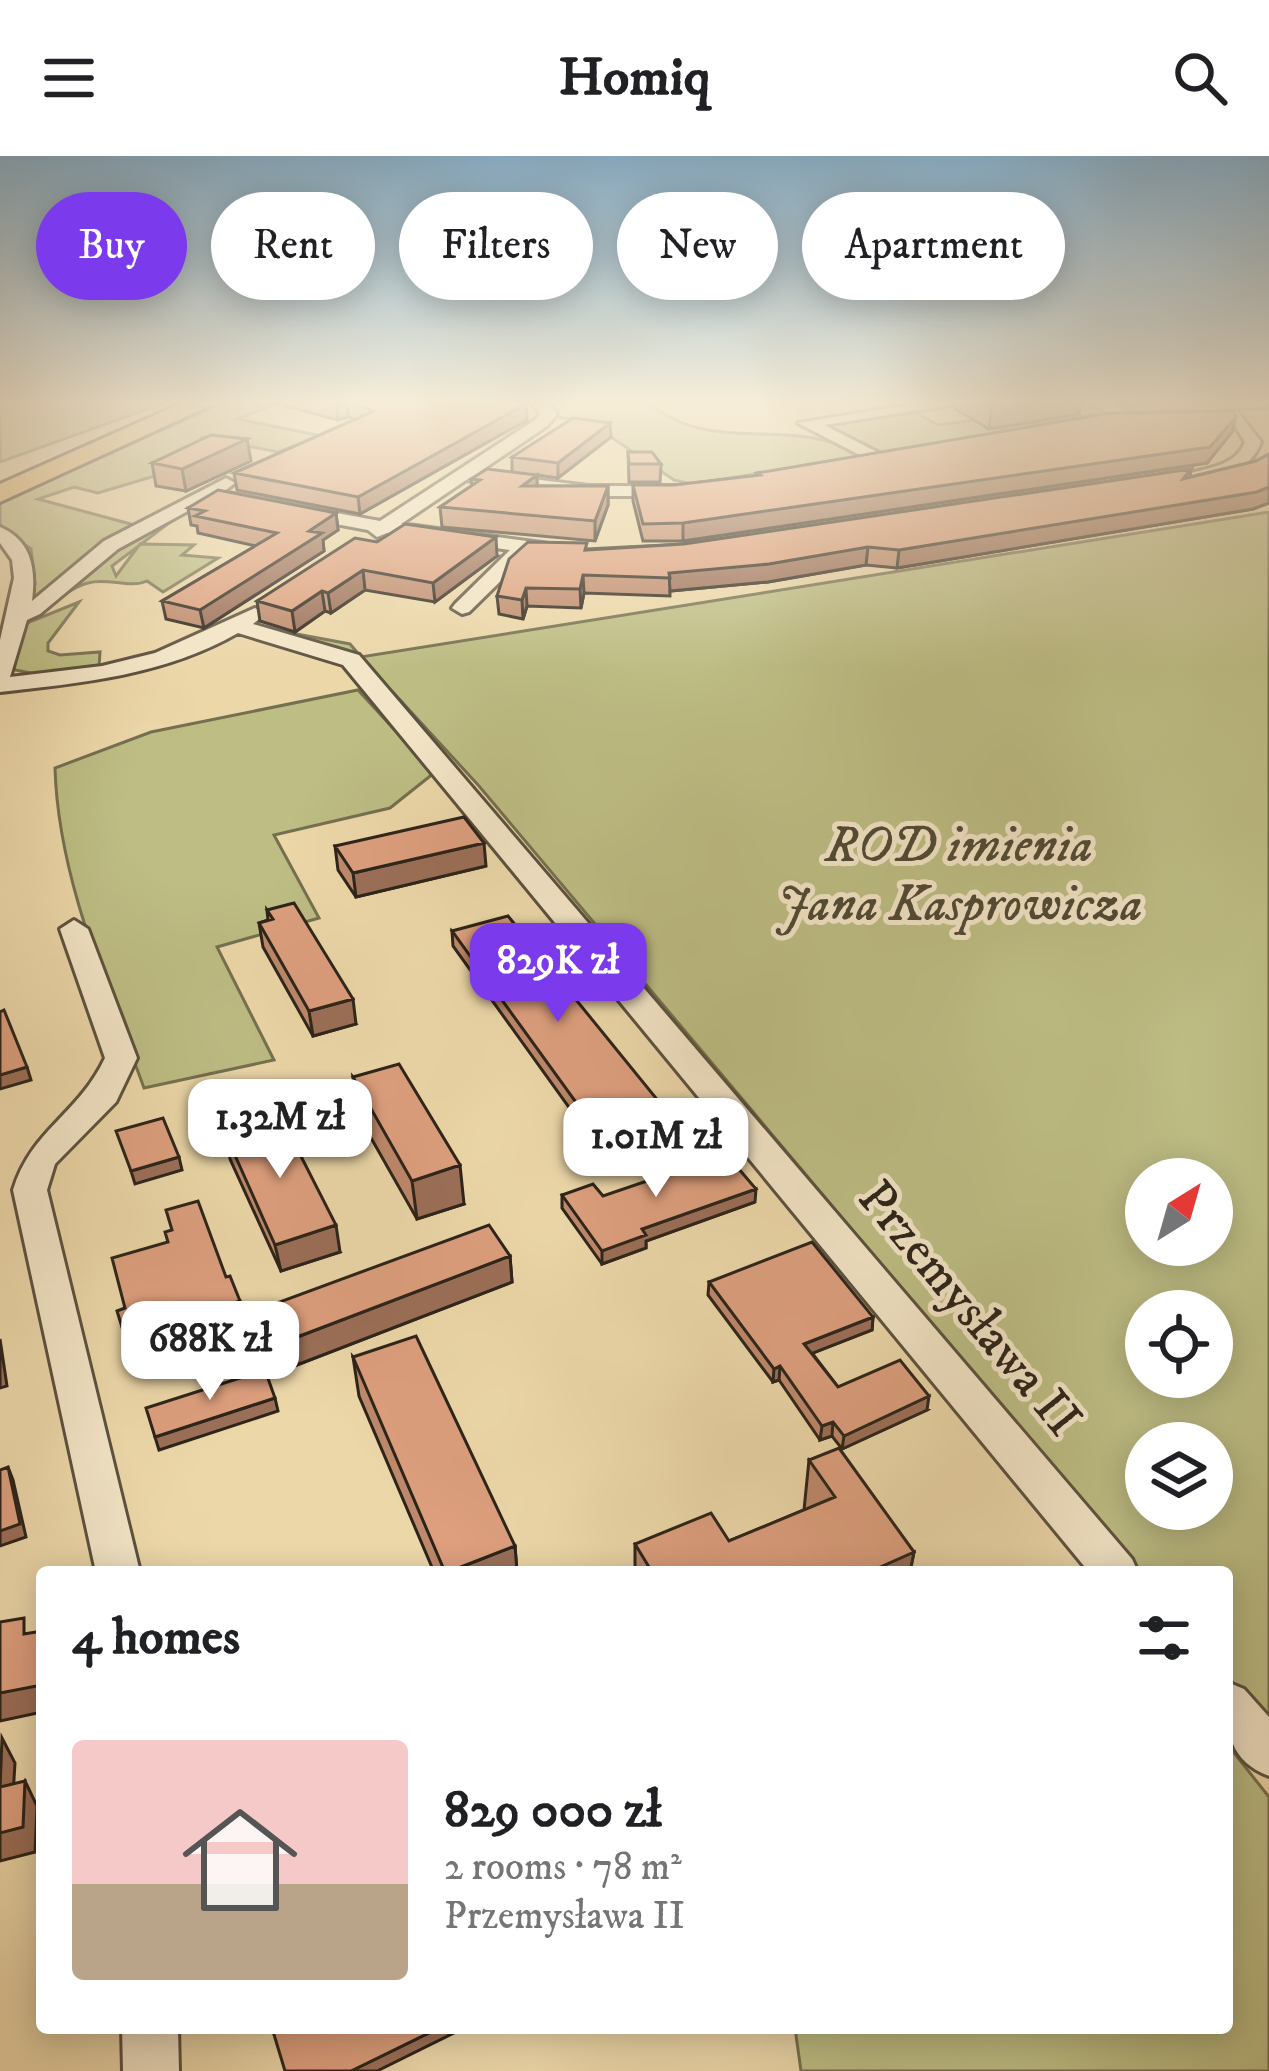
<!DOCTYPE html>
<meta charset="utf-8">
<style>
body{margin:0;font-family:"IM FELL DW Pica",serif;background:#f2f2f2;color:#202124;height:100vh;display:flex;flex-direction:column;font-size:45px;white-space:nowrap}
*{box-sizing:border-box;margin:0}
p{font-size:39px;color:#757577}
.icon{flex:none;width:66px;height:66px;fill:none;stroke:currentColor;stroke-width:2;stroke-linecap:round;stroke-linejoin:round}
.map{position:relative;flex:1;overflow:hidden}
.drawer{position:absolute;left:36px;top:1410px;width:1197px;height:468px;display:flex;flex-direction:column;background:#fff;border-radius:12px;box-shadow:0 6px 30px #0003}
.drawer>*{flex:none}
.top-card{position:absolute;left:36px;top:36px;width:1197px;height:108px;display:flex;gap:24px}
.needle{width:78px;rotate:37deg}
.fabs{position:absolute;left:1125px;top:1002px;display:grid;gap:24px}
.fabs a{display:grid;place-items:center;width:108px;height:108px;border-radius:50%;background:#fff;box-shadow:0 6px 30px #0003;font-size:60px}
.price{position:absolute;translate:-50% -102px;padding:0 27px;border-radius:24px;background:#fff;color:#222;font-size:39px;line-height:78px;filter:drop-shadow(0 3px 6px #0008)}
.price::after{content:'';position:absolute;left:50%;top:72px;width:36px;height:27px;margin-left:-18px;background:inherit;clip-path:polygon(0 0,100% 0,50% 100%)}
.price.current{background:#7c3aed;color:#fff}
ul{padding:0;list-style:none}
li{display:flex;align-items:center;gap:36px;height:300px;padding:0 36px}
li span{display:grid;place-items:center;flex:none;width:336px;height:240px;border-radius:12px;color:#555}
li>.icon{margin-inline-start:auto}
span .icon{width:144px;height:144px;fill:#fffc;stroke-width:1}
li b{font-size:51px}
h2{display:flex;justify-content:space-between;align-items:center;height:144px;padding:0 36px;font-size:51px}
.pill{padding:0 42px;border-radius:54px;background:#fff;box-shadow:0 6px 30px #0003;font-size:42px;line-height:108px}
.pill.current{background:#7c3aed;color:#fff}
header{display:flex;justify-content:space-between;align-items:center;height:156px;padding:0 36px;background:#fff;font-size:54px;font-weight:700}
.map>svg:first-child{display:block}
.green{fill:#bdbd84;stroke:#74704f;stroke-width:3;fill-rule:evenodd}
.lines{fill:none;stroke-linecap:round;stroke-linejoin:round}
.street-casing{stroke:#5c513e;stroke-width:6}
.primary-casing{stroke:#2c241a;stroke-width:6}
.street{fill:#f3e5c7;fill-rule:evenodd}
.primary{fill:#e6bc74;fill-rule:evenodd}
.wall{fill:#be896c;stroke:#2c241a;stroke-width:3}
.shaded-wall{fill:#9b6f58;stroke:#2c241a;stroke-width:3}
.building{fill:#dd9f7e;stroke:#2c241a;stroke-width:3}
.labels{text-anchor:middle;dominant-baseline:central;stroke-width:10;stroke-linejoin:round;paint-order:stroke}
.park-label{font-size:51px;font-style:italic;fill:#504a34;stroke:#f3e5c7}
.street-label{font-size:51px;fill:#2c241a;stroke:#f3e5c7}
</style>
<header><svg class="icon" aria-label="menu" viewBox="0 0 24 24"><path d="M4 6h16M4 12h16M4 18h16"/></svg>Homiq<svg class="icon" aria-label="search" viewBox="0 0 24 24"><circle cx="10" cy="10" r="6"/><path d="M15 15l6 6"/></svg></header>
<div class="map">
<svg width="1269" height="1915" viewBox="0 0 1269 1915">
<rect width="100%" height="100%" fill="#ecd7a9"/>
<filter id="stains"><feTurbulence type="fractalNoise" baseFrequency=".00167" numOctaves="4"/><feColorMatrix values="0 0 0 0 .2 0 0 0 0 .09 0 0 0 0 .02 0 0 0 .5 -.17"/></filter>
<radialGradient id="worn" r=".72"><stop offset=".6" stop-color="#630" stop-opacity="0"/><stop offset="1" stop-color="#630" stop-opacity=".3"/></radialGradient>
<path class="green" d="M0 245H170L0 306Z
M228 245H283L237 263 322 280 278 296 202 281 175 314 98 337 74 331 38 343 138 370 23 456 35 428 31 393 0 373V346Z
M546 245H647C711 303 796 256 862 301L691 328 674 324 589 266 557 261Z
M1170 245H1269V252L1138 256 1116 251Z
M1089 249 1104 257 1010 270 991 279 882 298 818 268 913 255 938 269Z
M1269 356V1570L1227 1520V1416H1140L479 630 391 534 384 535 357 503 259 471 350 488 361 501ZM1146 1023H1212V1089H1146ZM1146 1155H1212V1221H1146ZM1146 1287H1212V1353H1146Z
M171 360 177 361 112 410 116 420 140 388 194 389 182 399 218 402 163 436 147 425C129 433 108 421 88 427 70 431 53 450 36 458L119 388Z
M79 446 48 487V495L60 499 100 496 99 511 36 518 15 514 12 505 22 469Z
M358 534 434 617 390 652 274 679 319 762 217 791 274 904 144 932C107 830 58 722 55 612L151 576Z
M1227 1588 1269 1641V1915H801L795 1872H1227Z"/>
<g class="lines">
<g class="street-casing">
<path id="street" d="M530 245H547L557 258 547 270 479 316 588 330H677L686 335 677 340H588L466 324 401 368 564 390 574 396 564 402 529 397 469 456 462 458 452 452 455 448 510 394 387 377 377 381 368 374 208 344 118 393 40 458 27 464 10 521 102 510 155 497 255 452 265 458 253 468 359 499 1132 1403 1138 1416H1089L343 509 238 477C165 519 82 527 0 536V484L14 422 12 404 0 387V371C32 385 36 413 32 445L104 385 226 322 235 327 223 336 380 365 535 264 540 258Z
M933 245H977L824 269 883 299V307L877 308 798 267Z
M1086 245H1107L1134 260 1120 263Z
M1237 255 1261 286C1251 315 1215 327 1186 326V318C1208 312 1236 310 1245 286L1229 260Z
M74 764 88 773 137 902 116 946 55 1008 47 1034 140 1416H96L13 1034C31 974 78 959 105 902L60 773Z
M1227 1526 1244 1533 1269 1561V1620C1224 1603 1227 1568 1227 1526Z
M122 1872H178L179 1915H123Z"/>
</g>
<g class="primary-casing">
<path id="primary" d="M187 245H220L0 346V328Z"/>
</g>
<use href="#street" class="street"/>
<use href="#primary" class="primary"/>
</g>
<path class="wall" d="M267 245H524L527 264 360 358 237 334 234 317 355 263 348 261 338 264Z
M956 245H1082L1079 258 989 273 955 253Z
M1232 276 1207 307 683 385H643L633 345V329H674L756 320 757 317Z
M611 281 558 322 537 319V330H608V349L595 385 442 371 440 351 472 330 471 323 512 316V301Z
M628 296 661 308 660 326H629Z
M1269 298V347L1253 353 897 412 866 409 768 426 670 435V440L584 437 581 452 527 450 523 463 499 458 497 440 587 393 684 388 1191 313 1190 321 1256 305Z
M251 305 186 335 156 330 152 307Z
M188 352 336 357 338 374 323 384 324 395 204 472 166 463 162 445 256 390 198 377 197 370 191 369Z
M377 386 497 400 435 446 365 434 331 457 325 455 295 476 260 465 257 445Z
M335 690 486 710 356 741 338 714Z
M267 754 356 868 313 880 263 791 259 767 268 764Z
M452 775 664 952V967L596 989 453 790Z
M353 921 464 1048 417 1063 358 959Z
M225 977 340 1096 281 1115 230 1003Z
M562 1039 603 1040 755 1046 646 1085V1092L602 1108 562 1052Z
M510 1100 512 1126 289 1212 271 1177 266 1151Z
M709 1126 873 1161 872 1174 812 1197 838 1231 927 1254 842 1293 832 1280 820 1284 779 1224 773 1226 708 1139Z
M353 1201 515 1390 517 1416H434L359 1240Z
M809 1304 914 1396 910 1416H635V1388L729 1385 804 1354Z"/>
<path class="shaded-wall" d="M347 245 348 261 338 264 336 248Z
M1023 245H1082L1079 258 989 273 992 250Z
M526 248 527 264 360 358 358 341Z
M1236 261 1232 276 1207 307 683 385V367Z
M610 267 611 281 558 322V307Z
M247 283 251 305 186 335 182 313Z
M537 319V338L522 330Z
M608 330V349L595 385V365Z
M1269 331V347L1253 353 897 412 899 394Z
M336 357 338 374 323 384 324 395 204 472 200 454 309 375Z
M496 381 497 400 435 446 433 427Z
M868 391 866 409 768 426 670 435 669 417Z
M363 414 365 434 331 457 328 437Z
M583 419 584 437 581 452 580 433Z
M526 432 527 450 523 463 522 444Z
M322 435 325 455 295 476 292 455Z
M484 687 486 710 356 741 353 717Z
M353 843 356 868 313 880 309 855Z
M27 911 31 924 0 933V919Z
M664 952V967L596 989V974Z
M179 1001 182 1014 135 1028 131 1015Z
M460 1009 464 1048 417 1063 412 1025Z
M756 1033 755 1046 646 1085V1092L602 1108V1095L642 1073Z
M336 1069 340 1096 281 1115 275 1089Z
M510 1100 512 1126 289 1212 284 1186Z
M240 1145 244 1163 130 1199 125 1181Z
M873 1161 872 1174 803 1201 804 1188Z
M0 1183 7 1230 0 1232Z
M780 1210 779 1224 773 1226 774 1213Z
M929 1240 927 1254 842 1293 844 1280Z
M275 1242 278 1255 159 1294 155 1281Z
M833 1266 832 1280 820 1284 822 1270Z
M8 1311 13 1324 26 1381 0 1390V1375Z
M515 1390 517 1416H448Z
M914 1396 910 1416H869Z
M42 1520V1556L0 1565V1537Z
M2 1582 15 1607 12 1656 0 1633Z
M25 1625 37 1650 35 1696 0 1705V1677Z
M439 1872H464L377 1915H351Z"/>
<path class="building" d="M325 245H524L526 248 358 341 234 317 374 255 347 245 336 248Z
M984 245H1023L992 250Z
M1233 255 1236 261 1210 291 683 367 643 368 633 329H674L760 319 757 317 1111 257Z
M573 262 610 267 558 307 512 301Z
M211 279 247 283 182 313 152 307Z
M628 296H652L661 308H629Z
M1269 298V331L1257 336 899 394 868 391 769 408 669 417 670 422 583 419 580 433 526 432 522 444 497 440 509 403 528 386 587 387 585 394 684 388 1191 313 1183 323 1256 305Z
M487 313 537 319 522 330H608L595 365 440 351 480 324 471 323Z
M218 334 336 357 309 375 322 377 200 454 162 445 277 377 195 360 205 355 188 352Z
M405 368 496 381 433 427 363 414 328 437 322 435 292 455 257 445 355 382 377 386Z
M464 661 484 687 353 717 335 690Z
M294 747 353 843 309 855 259 767 273 763 267 754Z
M508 760 664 952 596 974 452 775Z
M4 854 27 911 0 919V856Z
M399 908 460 1009 412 1025 353 921Z
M281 961 336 1069 275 1089 225 977Z
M163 962 179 1001 131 1015 116 975Z
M726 998 756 1033 642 1073 646 1079 602 1095 562 1039 593 1028 603 1040Z
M198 1045 226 1121 230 1120 240 1145 125 1181 117 1155 125 1152 112 1102 168 1086 165 1076 172 1074 166 1054Z
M489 1069 510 1100 284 1186 266 1151Z
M812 1086 873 1161 804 1188 838 1231 900 1204 929 1240 844 1280 833 1266 822 1270 780 1210 774 1213 709 1126Z
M416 1180 515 1390 448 1416H445L353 1201Z
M265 1214 275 1242 155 1281 146 1252Z
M839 1292 914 1396 869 1416H652L635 1388 711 1357 729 1385 835 1341 809 1304Z
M8 1311 20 1368 0 1375V1314Z
M24 1462V1478L42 1475V1529L0 1537V1466Z
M25 1625 23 1671 0 1677V1631Z
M272 1872H439L351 1915H285Z"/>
<linearGradient id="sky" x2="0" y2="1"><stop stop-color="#89b5d3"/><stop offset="0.48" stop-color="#f6edd8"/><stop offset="1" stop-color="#f6edd8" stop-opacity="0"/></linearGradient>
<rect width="1269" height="513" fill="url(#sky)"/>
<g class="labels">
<g class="park-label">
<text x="959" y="690">ROD imienia<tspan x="959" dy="59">Jana Kasprowicza</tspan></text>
</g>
<g class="street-label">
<text transform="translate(969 1153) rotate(50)">Przemysława II</text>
</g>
</g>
<rect width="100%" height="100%" filter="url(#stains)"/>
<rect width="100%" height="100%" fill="url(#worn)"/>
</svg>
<div class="fabs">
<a><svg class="needle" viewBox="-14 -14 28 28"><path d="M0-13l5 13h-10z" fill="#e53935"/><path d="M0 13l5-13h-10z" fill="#757577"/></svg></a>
<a><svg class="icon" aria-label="locate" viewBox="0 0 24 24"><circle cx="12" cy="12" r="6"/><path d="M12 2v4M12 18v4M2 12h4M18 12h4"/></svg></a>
<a><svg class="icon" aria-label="layers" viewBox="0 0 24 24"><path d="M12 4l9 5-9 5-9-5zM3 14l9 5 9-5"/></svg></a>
</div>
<b class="price current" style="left:558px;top:869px">829K zł</b>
<b class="price" style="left:280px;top:1025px">1.32M zł</b>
<b class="price" style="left:656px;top:1044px">1.01M zł</b>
<b class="price" style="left:210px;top:1247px">688K zł</b>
<div class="top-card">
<a class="pill current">Buy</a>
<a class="pill">Rent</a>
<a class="pill">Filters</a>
<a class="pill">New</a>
<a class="pill">Apartment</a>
</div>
<section class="drawer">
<h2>4 homes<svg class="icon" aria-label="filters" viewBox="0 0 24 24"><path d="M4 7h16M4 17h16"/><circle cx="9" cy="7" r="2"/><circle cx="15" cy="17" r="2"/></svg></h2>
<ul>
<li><span style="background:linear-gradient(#f6c9c9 60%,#b9a48a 0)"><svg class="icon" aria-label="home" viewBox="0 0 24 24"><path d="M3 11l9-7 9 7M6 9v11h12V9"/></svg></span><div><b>829 000 zł</b><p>2 rooms · 78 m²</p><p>Przemysława II</p></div></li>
</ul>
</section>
</div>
